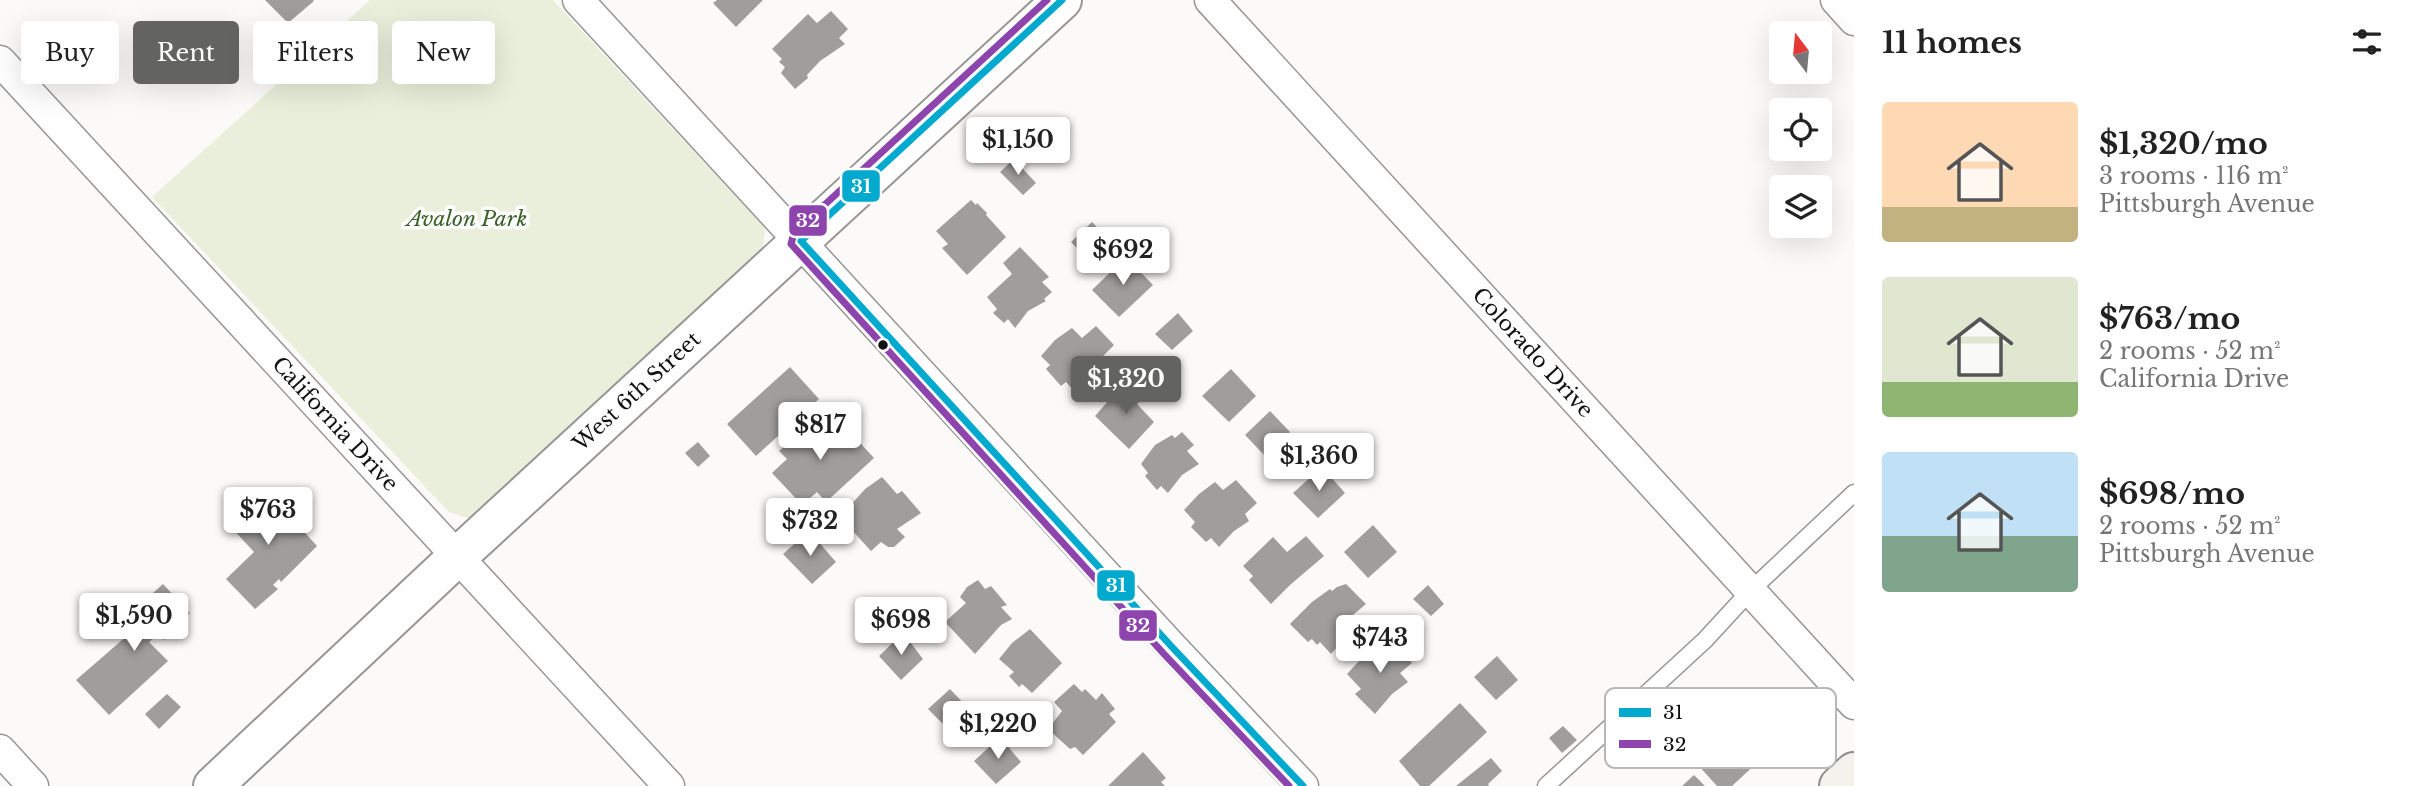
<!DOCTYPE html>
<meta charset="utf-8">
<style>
body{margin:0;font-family:"Libre Baskerville",serif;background:#f6f6f6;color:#222;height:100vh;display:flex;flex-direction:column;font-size:26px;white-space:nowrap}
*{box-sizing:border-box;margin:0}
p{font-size:23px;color:#767676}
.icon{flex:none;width:38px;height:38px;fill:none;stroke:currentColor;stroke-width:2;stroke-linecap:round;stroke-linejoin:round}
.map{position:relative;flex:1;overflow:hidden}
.drawer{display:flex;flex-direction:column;background:#fff;width:560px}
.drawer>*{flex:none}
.hud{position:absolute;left:21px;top:21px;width:665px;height:63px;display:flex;gap:14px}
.needle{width:46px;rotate:344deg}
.tools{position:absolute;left:1769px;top:21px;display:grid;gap:14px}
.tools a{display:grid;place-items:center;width:63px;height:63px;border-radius:7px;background:#fff;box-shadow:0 7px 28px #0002;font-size:35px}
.price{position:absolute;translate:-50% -60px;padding:0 16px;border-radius:7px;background:#fff;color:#222;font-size:23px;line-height:46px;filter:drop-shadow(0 2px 4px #0008)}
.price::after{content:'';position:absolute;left:50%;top:42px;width:21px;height:16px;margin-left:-10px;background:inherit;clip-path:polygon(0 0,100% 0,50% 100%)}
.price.current{background:#636362;color:#fff}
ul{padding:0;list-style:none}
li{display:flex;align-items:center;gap:21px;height:175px;padding:0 28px}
li span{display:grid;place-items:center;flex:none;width:196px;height:140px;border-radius:7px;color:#555}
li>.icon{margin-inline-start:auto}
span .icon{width:84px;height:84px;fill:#fffc;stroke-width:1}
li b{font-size:30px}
h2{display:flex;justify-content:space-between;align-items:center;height:84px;padding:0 28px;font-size:30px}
.chip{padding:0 24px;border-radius:7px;background:#fff;box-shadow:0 7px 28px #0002;font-size:24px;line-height:63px}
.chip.current{background:#636362;color:#fff}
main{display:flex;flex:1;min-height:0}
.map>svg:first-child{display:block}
.green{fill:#e9efda}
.building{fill:#a09e9c}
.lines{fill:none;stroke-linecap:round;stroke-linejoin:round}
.service-casing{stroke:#979695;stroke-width:19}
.minor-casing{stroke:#979695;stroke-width:33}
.tertiary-casing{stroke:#979695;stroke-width:42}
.secondary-casing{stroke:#8d8d8c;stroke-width:42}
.service{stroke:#fffefe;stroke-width:16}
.minor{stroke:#fffefe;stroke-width:30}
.tertiary{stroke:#fffefe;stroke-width:38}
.secondary{stroke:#f4f2ed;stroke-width:38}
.bus-1-casing{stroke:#fff;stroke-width:12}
.bus-2-casing{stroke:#fff;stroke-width:12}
.bus-1{stroke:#00a9ce;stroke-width:7}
.bus-2{stroke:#8e44ad;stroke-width:7}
.bus-dot{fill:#111;stroke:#fff;stroke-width:2.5}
.labels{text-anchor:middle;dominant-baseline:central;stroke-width:7;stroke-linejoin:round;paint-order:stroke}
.park-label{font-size:21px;font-style:italic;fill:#3b6228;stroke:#fff}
.street-label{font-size:21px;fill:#111;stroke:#fff}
.key{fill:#fff;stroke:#b8b8b8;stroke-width:2}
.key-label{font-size:19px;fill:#111}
.line-badge{stroke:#fff;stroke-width:2.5}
.badge-label{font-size:19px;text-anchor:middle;font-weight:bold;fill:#fff}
</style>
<main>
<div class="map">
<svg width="1854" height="786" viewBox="0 0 1854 786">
<rect width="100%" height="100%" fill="#fcfaf8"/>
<path class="green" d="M370 0H553L765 228 763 248 717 299 475 515 467 518 449 512 152 197Z"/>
<path class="building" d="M265 0H313L314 1 288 23Z
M717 0H763L736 27 713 3Z
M831 11 848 29 839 38 845 44 820 61 807 75 808 78 795 89 781 73 785 67 779 62 782 59 772 49 808 14 817 23Z
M1014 159 1036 183 1023 195 1000 172Z
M971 200 976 205 977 203 987 213 986 215 1006 237 967 275 942 248 948 244 936 231Z
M1092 222 1113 244 1091 263 1071 242Z
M1020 247 1049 277 1042 282 1052 292 1044 299 1046 301 1028 311 1015 328 1008 319 1004 323 993 313 997 309 987 297 1012 274 1003 263Z
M1126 257 1153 285 1119 317 1092 290Z
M1178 313 1193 331 1172 350 1155 334Z
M1096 326 1114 345 1101 358 1106 365 1076 393 1066 382 1061 386 1046 369 1050 365 1041 356 1055 340 1072 328 1082 338Z
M790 367 819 399 756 456 727 424Z
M1231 369 1256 396 1229 422 1202 396Z
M1135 384 1145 396 1137 404 1154 422 1129 449 1095 416 1109 400 1124 390 1126 392Z
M1270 411 1290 432 1265 456 1245 435Z
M821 414 837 432 833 434 841 443 851 433 874 458 826 502 817 492 802 505 772 473 787 459 779 451Z
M1182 432 1194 445 1187 451 1199 464 1182 475 1168 493 1161 486 1157 490 1145 476 1148 473 1141 464 1155 445 1172 435 1175 438Z
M698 442 710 456 698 467 685 453Z
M1322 467 1345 493 1318 518 1293 493Z
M882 477 897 494 902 491 921 513 897 529 905 537 894 547H888L881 542 871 551 840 517 865 489Z
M1236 480 1257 503 1245 514 1249 521 1234 531 1219 547 1211 538 1206 542 1191 527 1195 522 1184 510 1199 494 1215 482 1223 490Z
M270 488 301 520 297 524 317 546 281 582 279 579 273 585 278 589 255 609 226 579 254 552 229 525Z
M1373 525 1397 552 1368 578 1344 552Z
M809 531 836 562 812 584 783 554Z
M1306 536 1324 556 1290 585 1271 604 1249 580 1253 576 1243 566 1273 537 1287 552Z
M978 580 985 589 991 586 1007 605 1001 607 1012 619 1001 625 975 654 945 622 966 603 960 597 967 587Z
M163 584 190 613 164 640 158 635 149 642 168 661 109 715 76 680 136 628 139 630 148 622 135 609Z
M1346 584 1366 604 1353 615 1362 625 1345 638 1331 654 1320 642 1317 645 1312 639 1308 642 1290 624 1312 602 1330 589 1332 591 1337 587Z
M1428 585 1444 604 1431 616 1413 599Z
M1030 629 1062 663 1032 693 1022 684 1019 687 1009 676 1014 672 999 659 1012 643Z
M903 633 923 659 901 680 879 656Z
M1384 641 1388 645 1392 642 1412 663 1400 673 1408 682 1392 694 1375 714 1355 694 1361 689 1347 674 1360 660Z
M1497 656 1518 680 1496 700 1474 677Z
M1074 684 1082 692 1085 689 1096 700 1102 693 1115 709 1109 714 1116 722 1083 755 1075 747 1070 749 1048 729 1062 711 1054 702Z
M950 689 970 710 948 729 928 709Z
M1721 691 1774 747 1732 786H1717L1671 735Z
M167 694 181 707 159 729 145 714Z
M1460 703 1487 732 1429 786H1420L1399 761Z
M1563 726 1577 740 1562 753 1549 738Z
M1000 737 1021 762 996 784 974 761Z
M1143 752 1166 778 1161 782 1165 786H1108Z
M1491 758 1502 771 1488 784 1489 786H1456Z
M1694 775 1705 786H1682Z"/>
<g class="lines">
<g class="service-casing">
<path id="service" d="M1546 786 1705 640 1750 591 1854 493"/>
</g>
<g class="minor-casing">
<g id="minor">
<path d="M578 0 1172 647 1303 786"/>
<path id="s1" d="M1210 0 1854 704"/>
<path d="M1836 0 1854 20"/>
<path id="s2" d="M0 61 669 786"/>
<path d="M0 750 33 786"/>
</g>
</g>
<g class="tertiary-casing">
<g id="tertiary">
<path id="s3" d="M213 786 457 557 1062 0"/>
</g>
</g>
<g class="secondary-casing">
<path id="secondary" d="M1839 786 1854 772"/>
</g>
<use href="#service" class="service"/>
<use href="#minor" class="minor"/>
<use href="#tertiary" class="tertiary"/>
<use href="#secondary" class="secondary"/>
<g class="bus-1-casing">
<path id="bus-1" d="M1062 0 801 241 1172 647 1303 786"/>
</g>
<g class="bus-2-casing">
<path id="bus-2" d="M1047 0 794 233 791 244 1164 654 1289 786"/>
</g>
<use href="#bus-1" class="bus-1"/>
<use href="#bus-2" class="bus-2"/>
</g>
<circle class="bus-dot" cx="883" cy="345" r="6"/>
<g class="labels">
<g class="park-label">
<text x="467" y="219">Avalon Park</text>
</g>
<g class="street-label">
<text stroke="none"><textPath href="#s1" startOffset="478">Colorado Drive</textPath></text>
<text stroke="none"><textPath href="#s3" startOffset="579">West 6th Street</textPath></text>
<text stroke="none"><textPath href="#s2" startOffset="494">California Drive</textPath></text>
</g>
</g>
<rect x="1605" y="688" width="231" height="80" rx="10" class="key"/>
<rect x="1619" y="708" width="32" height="9" fill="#00a9ce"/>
<rect x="1619" y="740" width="32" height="8" fill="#8e44ad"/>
<g class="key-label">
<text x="1663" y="719">31</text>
<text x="1663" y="751">32</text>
</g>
<g class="line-badge">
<rect x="841" y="169" width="40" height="34" rx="7" fill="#00a9ce"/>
<rect x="788" y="204" width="40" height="33" rx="7" fill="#8e44ad"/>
<rect x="1096" y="569" width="40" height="33" rx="7" fill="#00a9ce"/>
<rect x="1118" y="609" width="40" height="33" rx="7" fill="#8e44ad"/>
</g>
<g class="badge-label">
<text x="861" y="193">31</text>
<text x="808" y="227">32</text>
<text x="1116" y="592">31</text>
<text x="1138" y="632">32</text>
</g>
</svg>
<div class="tools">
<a><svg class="needle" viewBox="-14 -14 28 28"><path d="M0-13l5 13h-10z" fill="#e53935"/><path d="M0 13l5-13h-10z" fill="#767676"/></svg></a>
<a><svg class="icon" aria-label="locate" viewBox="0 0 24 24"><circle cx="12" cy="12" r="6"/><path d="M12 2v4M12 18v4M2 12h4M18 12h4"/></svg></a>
<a><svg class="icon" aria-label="layers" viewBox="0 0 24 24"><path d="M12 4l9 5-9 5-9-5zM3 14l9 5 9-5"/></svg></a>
</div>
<b class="price" style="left:1018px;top:177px">$1,150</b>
<b class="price" style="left:1123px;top:287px">$692</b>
<b class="price current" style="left:1126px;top:416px">$1,320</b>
<b class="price" style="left:820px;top:462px">$817</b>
<b class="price" style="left:1319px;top:493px">$1,360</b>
<b class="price" style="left:268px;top:547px">$763</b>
<b class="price" style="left:810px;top:558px">$732</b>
<b class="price" style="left:134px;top:653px">$1,590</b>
<b class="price" style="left:901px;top:657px">$698</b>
<b class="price" style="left:1380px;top:675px">$743</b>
<b class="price" style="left:998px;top:761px">$1,220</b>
<div class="hud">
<a class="chip">Buy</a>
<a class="chip current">Rent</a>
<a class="chip">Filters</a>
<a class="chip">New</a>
</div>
</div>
<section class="drawer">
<h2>11 homes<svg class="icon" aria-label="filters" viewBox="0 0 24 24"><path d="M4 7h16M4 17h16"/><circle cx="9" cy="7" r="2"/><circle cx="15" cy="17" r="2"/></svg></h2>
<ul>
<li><span style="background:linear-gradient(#ffd9b3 75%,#c2b280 0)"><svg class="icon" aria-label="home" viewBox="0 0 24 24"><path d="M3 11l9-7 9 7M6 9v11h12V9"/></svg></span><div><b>$1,320/mo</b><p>3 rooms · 116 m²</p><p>Pittsburgh Avenue</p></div></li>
<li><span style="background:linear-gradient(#dfe7d0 75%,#8fb573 0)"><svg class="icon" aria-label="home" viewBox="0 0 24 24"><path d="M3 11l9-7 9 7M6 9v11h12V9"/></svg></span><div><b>$763/mo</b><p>2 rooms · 52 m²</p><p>California Drive</p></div></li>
<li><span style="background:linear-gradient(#bfe0f5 60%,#7fa58c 0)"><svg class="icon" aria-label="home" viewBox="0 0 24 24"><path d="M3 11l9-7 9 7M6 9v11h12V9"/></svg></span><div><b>$698/mo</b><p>2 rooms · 52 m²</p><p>Pittsburgh Avenue</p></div></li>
</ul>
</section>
</main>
